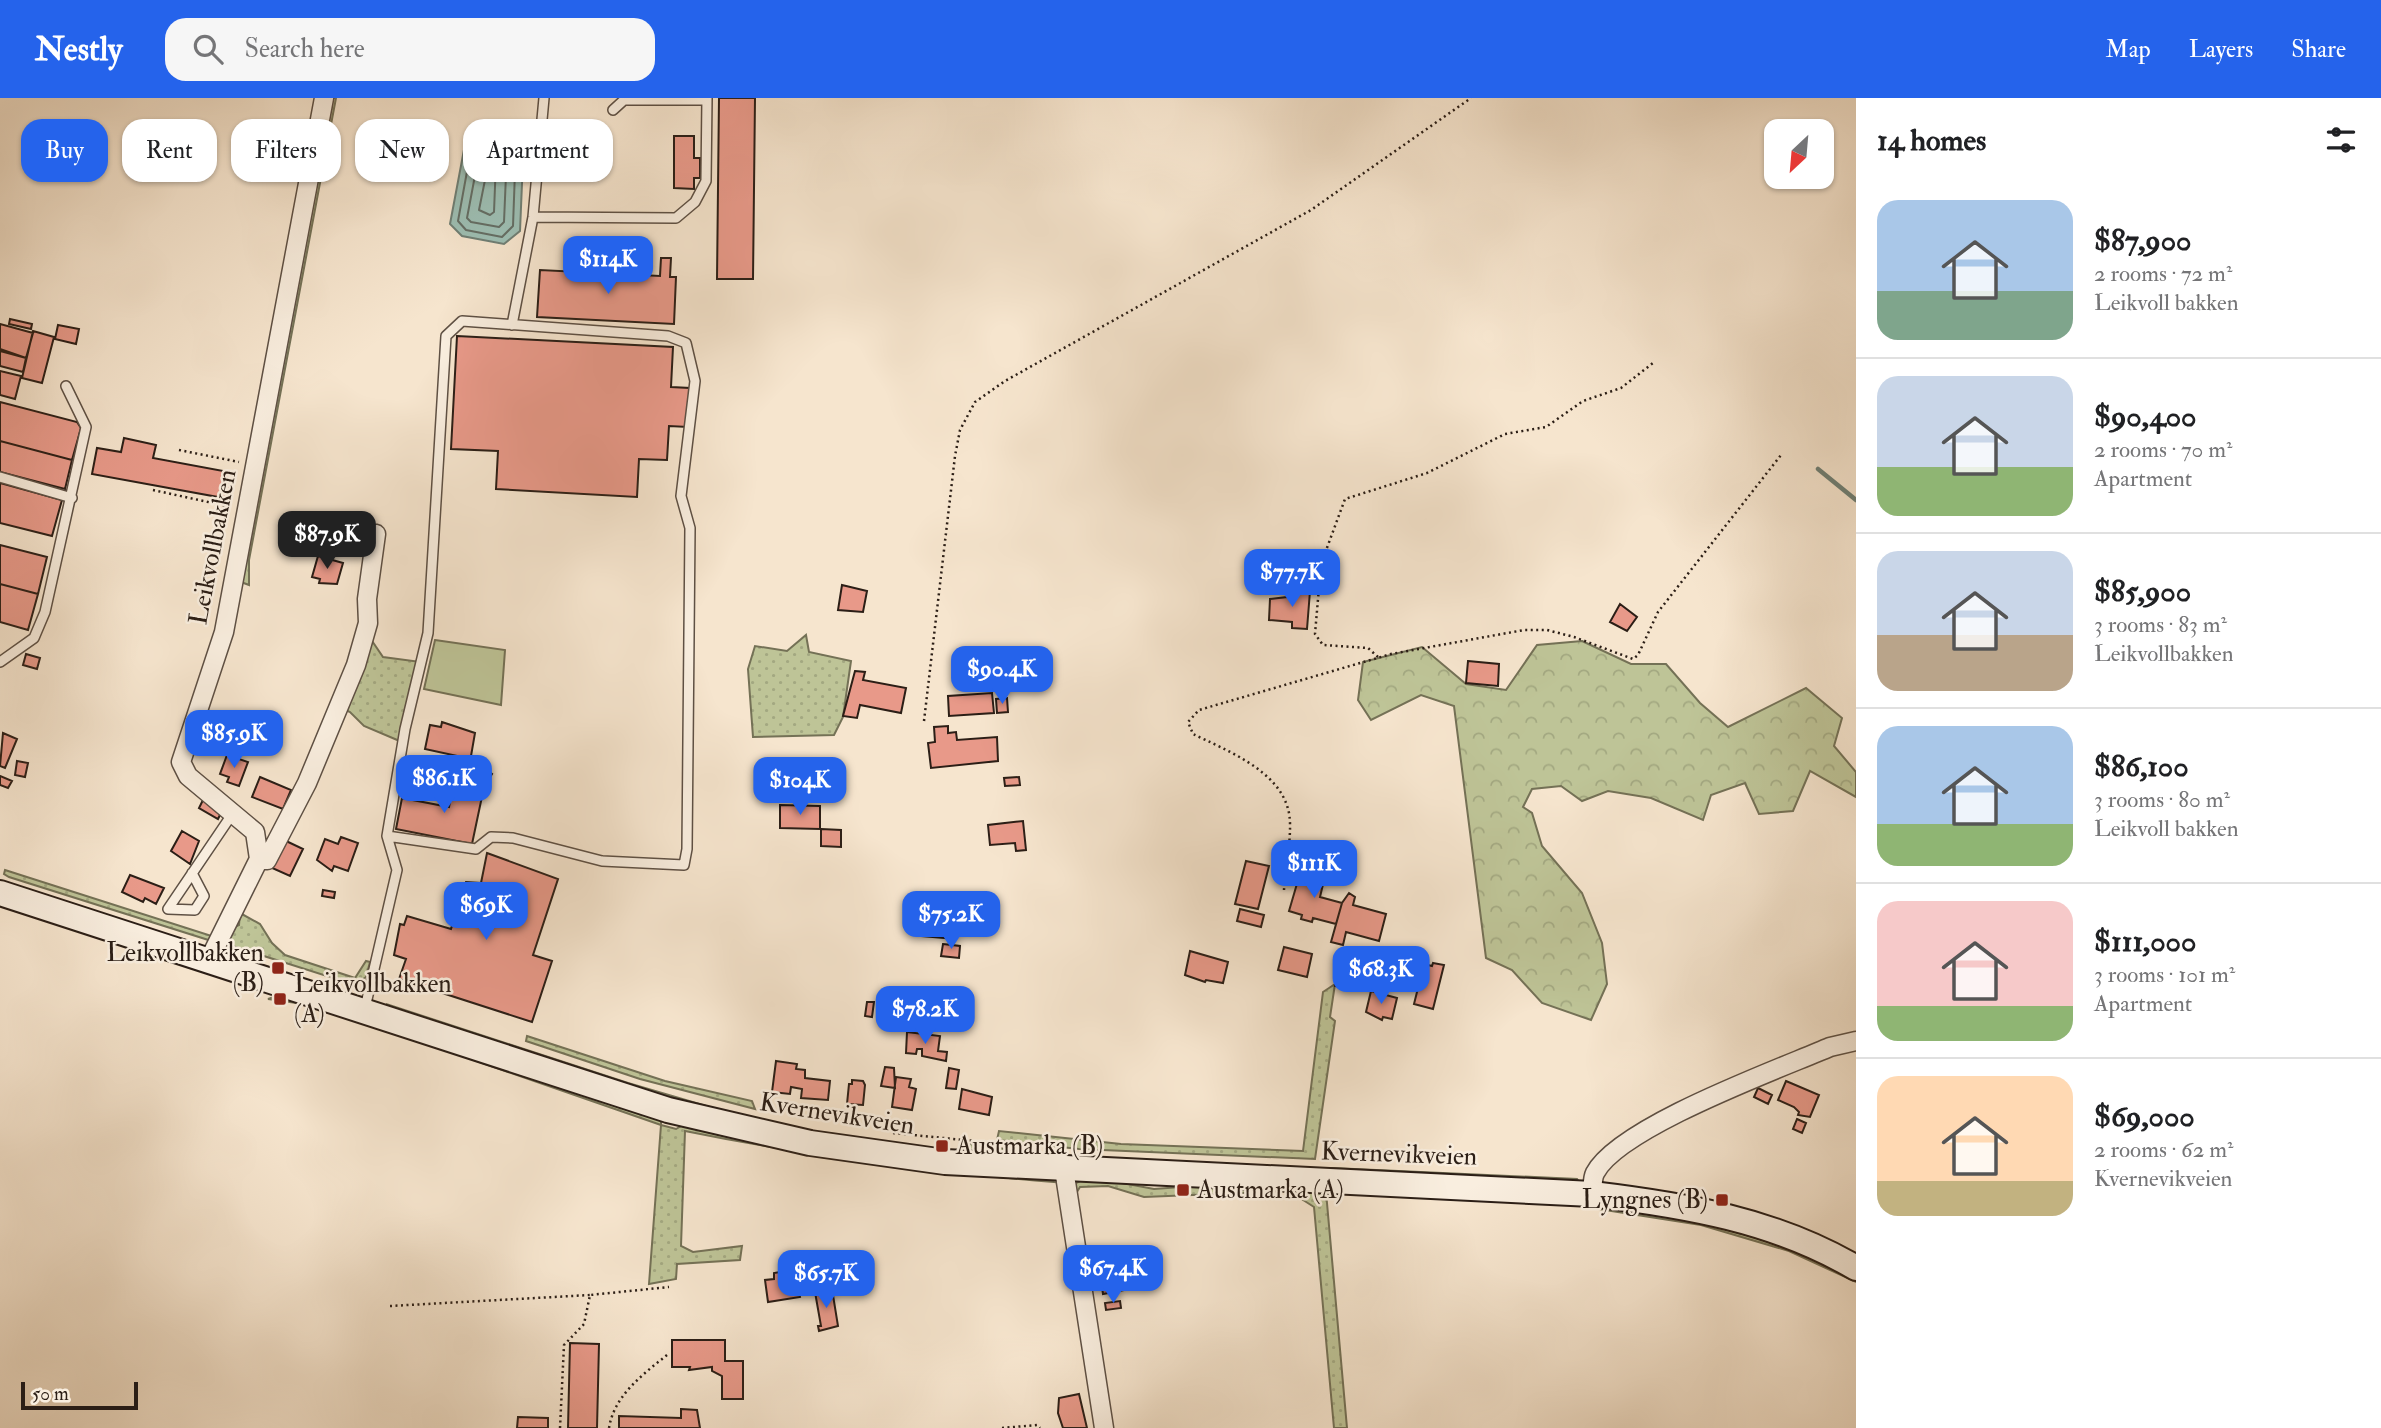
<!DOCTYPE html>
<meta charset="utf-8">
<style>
body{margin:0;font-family:"IM FELL Double Pica",serif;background:#f6f6f6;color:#202124;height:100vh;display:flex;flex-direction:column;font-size:26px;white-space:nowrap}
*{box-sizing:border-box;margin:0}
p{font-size:23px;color:#757577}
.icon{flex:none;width:38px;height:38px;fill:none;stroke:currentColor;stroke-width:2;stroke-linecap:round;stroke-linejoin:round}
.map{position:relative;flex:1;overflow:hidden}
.drawer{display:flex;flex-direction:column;background:#fff;width:525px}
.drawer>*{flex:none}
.banner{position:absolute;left:21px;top:21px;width:665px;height:63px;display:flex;gap:14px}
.needle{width:46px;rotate:206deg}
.controls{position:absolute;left:1764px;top:21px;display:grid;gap:14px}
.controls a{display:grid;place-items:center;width:70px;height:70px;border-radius:14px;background:#fff;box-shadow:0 2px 5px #0004;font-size:35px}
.scale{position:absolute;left:21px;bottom:18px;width:117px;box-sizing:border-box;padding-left:7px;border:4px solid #2b1e16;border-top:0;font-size:19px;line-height:24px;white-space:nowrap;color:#2b1e16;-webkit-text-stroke:5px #f9eedf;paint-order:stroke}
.price{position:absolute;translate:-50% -60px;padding:0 16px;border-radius:14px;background:#2563eb;color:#fff;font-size:23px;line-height:46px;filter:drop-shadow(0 2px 4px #0008)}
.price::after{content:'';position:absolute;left:50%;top:42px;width:21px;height:16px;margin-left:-10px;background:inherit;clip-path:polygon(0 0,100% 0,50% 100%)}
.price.active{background:#222;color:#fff}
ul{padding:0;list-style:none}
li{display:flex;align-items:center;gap:21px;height:175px;padding:0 21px}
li+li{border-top:2px solid #e0e0e0}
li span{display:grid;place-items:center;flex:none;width:196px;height:140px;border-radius:21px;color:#555}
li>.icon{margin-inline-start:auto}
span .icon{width:84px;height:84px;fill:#fffc;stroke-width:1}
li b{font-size:30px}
h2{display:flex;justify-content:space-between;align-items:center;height:84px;padding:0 21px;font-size:30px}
.chip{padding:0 24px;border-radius:21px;background:#fff;box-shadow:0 2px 5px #0004;font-size:24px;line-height:63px}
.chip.active{background:#2563eb;color:#fff}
header{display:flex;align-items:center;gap:42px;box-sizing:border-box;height:98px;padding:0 35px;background:#2563eb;color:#fff}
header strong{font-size:33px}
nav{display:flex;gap:38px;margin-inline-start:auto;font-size:24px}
.search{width:490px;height:63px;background:#f6f6f6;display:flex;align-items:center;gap:18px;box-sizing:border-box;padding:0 24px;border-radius:21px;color:#757577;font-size:26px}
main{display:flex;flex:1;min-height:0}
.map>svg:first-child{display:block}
.grass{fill:url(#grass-dots);stroke:#747156;stroke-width:2}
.forest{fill:url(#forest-crowns);stroke:#747156;stroke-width:2}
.park{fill:#bec497;stroke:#747156;stroke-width:2}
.water{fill:#9dbfb4;stroke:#6f7f75;stroke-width:2}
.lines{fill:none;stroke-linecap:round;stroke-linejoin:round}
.shore{stroke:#646e65;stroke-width:2}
.stream{stroke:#6f7f75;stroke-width:4.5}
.building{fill:#e89989;stroke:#2b1e16;stroke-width:2}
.service-casing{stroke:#5e5044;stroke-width:12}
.minor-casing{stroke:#5e5044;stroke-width:21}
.secondary-casing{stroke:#2b1e16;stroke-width:28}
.path{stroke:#2b1e16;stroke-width:2.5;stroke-dasharray:2 3.5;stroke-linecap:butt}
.service{stroke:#f9eedf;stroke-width:9}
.minor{stroke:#f9eedf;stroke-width:18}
.secondary{stroke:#f9eedf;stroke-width:24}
.poi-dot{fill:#8f2418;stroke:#f9eedf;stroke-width:2.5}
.labels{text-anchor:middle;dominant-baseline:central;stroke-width:5;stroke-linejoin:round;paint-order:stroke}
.street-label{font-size:26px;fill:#2b1e16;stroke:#f9eedf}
.poi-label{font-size:26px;fill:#2b1e16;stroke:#f9eedf;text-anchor:start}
</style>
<header>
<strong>Nestly</strong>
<div class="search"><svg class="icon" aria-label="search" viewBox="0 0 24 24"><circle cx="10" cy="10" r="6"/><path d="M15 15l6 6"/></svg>Search here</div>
<nav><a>Map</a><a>Layers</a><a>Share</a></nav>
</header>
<main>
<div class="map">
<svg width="1856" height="1330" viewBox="0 0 1856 1330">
<defs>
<pattern id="grass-dots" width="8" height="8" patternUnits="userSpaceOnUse" patternTransform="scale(1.75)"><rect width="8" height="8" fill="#bec497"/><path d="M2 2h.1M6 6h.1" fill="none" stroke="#a3a881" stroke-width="1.8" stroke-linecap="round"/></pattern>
<pattern id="forest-crowns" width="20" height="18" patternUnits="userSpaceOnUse" patternTransform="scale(1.75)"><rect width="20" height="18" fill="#bec497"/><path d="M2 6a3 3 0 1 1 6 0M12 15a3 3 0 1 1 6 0" fill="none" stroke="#a3a881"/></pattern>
</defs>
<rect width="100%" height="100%" fill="#f6e5ce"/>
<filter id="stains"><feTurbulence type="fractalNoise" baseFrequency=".00286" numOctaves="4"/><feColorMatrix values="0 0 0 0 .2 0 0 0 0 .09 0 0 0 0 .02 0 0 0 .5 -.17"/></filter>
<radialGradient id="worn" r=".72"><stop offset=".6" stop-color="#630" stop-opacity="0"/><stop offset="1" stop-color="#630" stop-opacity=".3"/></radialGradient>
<path class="grass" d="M324 0H336L249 462V487L241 484Z
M366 534 383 559 421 564 402 644 364 628 350 614 339 609Z
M806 537 809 554 851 563 843 619 834 637 753 639 748 571 755 548 787 553Z
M5 772 221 841 218 845 9 779 4 776Z
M240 815 260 826 272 845 285 857 355 880 366 863 370 864 366 879 355 887 226 846 232 830 239 827Z
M1335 886 1330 919 1335 923 1315 1061 1079 1051 997 1042 999 1033 1121 1046 1303 1053 1323 894Z
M274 899 312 903 661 1020V1027L676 1031 688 1024 1049 1080 1054 1084C929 1074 808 1058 685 1033L681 1148 693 1154 742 1148 740 1162 677 1166 676 1181 649 1186 661 1027 318 908 268 901Z
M386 906 628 985 747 1020 740 1022 398 915Z
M527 938 665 983 752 1003 755 1011 640 981 526 943Z
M962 1045 1057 1058 1010 1061 961 1050Z
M1332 1070 1577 1081 1579 1084 1331 1072Z
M1084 1081H1101L1154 1091 1222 1086 1326 1094 1347 1330H1334L1314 1109 1289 1093 1144 1099 1108 1088 1080 1089 1072 1102 1074 1086Z
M1606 1104 1767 1138 1856 1178V1184L1789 1153 1701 1127 1599 1111Z"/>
<path class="forest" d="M1582 543 1631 566H1666L1700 605 1728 629 1806 590 1842 620 1834 648 1856 674V699L1810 673 1793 713 1759 716 1745 685 1711 697 1703 722 1651 700 1608 693 1582 703 1561 688 1532 691 1523 709 1532 715 1542 748 1582 795 1602 845 1607 886 1591 922 1542 905 1512 872 1486 860 1454 608 1421 597 1371 622 1358 602 1363 564 1422 549 1466 586 1506 592 1537 547Z"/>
<path class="park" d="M435 542 505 552 501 607 424 591Z"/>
<path class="water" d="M480 30 524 38 520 133 504 146 462 138 450 126 466 41Z"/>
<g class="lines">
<path class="shore" d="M483 38 516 46 513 128 502 139 466 132 458 123 472 46Z
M485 47 507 53 504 124 499 129 471 124 467 120 480 51Z
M494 59 496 63 494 114 490 117 479 112 489 62Z"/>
<path class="stream" d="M1818 371 1856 402"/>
</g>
<path class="building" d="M719 0H755L753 181H717Z
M674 38H694V60H700V80H694V91L674 90Z
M661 160H671L670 179H676L674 226 537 219 540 172 660 178Z
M10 221 32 226 31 231 9 226Z
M0 226 33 235 26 260 0 251Z
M58 227 79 231 76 246 55 241Z
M33 233 54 239 42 285 22 280Z
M457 238 673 249 671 289 690 290 688 329 669 328 667 362 639 361 637 399 496 391 498 353 451 351Z
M0 253 26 260 23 274 0 268Z
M0 273 21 278 15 301 0 297Z
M0 304 77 324 81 330 72 362 0 343Z
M124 340 156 347 153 360 234 375 229 401 92 376 97 350 121 354Z
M0 343 72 362 65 391 0 374Z
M0 385 62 402 52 438 0 425Z
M0 447 47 459 38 496 0 486Z
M318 458 343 465 337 486 319 485 320 481 312 479Z
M0 486 38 496 28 532 0 524Z
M842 487 867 493 863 514 838 512Z
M1288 491 1310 493 1307 531 1292 530V524L1269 522 1270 501 1287 499Z
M1620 506 1637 519 1627 533 1610 524Z
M26 556 40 560 37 571 23 567Z
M1468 563 1499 566 1498 588 1466 585Z
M855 573 865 574 863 582 906 590 901 615 860 607 857 620 843 618Z
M992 595 994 615 949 618 948 598Z
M1007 600 1008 614 997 615 996 601Z
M442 624 475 635 471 658 492 676 487 684 476 682 468 668 461 666 462 659 425 651 430 627 441 629Z
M948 628V635L956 634 957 642 997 639 998 663 931 670 928 645 935 644 934 629Z
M3 635 17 641 5 670 0 668Z
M227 657 248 664 239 688 227 684 229 679 220 676Z
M17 663 28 665 25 679 15 677Z
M0 678 12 683 8 690 0 687Z
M260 679 291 692 283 711 252 699Z
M1019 679 1020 687 1005 688 1004 680Z
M454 683 484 689 472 746 396 731 402 700 449 709Z
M203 702 222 713 218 721 199 710Z
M780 707 820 708V731L780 730Z
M1023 723 1026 752 1016 753 1015 745 990 747 988 727Z
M821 731 841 732V749L821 748Z
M182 733 199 743 190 766 171 753Z
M341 739 358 745 348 773 334 768 332 773 317 762 325 741 338 746Z
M284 742 303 751 290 778 270 769Z
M487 755 558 781 533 857 552 863 532 924 399 881 406 861 394 857 400 826 404 827 407 818 451 831 466 784 481 785Z
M1246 763 1269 768 1258 811 1235 806Z
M1301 772 1325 778 1320 799 1342 805 1336 826 1313 820 1312 824 1301 821 1302 817 1289 813Z
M130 777 164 790 156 806 145 800 143 804 122 794Z
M323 792 335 794 334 800 322 798Z
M1349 795 1355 799 1353 807 1386 816 1379 843 1346 834 1343 847 1331 844 1342 805Z
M935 808 952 809 951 817H957L955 841 922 838 924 814 934 815Z
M1240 811 1264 817 1261 829 1237 823Z
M943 846 960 848 959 860 941 858Z
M1284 849 1312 856 1307 879 1278 872Z
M1190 853 1228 864 1223 885 1206 882 1205 884 1185 877Z
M1433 865 1444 867 1433 911 1414 906 1424 866 1432 868Z
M1337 870 1357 873 1354 891 1335 888Z
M1371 893 1397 900 1392 921 1383 919 1382 922 1366 914Z
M933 897 956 899 954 920 947 926 932 922V918L922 917 924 898Z
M867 904H874L872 919 865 918Z
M907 934 940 938 938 953 947 954 946 963 922 958V951H917L916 956 906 955Z
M776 963 797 966 796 971 805 972V980L830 983 828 1002 801 1000 802 991 791 989 790 996 772 994Z
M885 969 894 970 895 990 881 988Z
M949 970 959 972 956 991 946 990Z
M896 979 911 981 909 989 916 991 912 1012 892 1009Z
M852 982 863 983 865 987 863 1007 847 1006 849 986H852Z
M1786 983 1819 997 1810 1019 1798 1017 1799 1014 1794 1009 1778 1002Z
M1758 990 1772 997 1768 1006 1754 999Z
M962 991 992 999 989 1017 959 1011Z
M1797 1021 1806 1025 1802 1035 1793 1031Z
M1118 1159 1120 1175 1138 1172 1140 1189 1103 1196 1098 1162Z
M786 1173 787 1179 796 1177 800 1199 768 1204 765 1182 774 1181V1175Z
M832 1191 838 1228 819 1233 818 1228H821L815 1194Z
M1120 1203 1121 1210 1106 1212 1105 1205Z
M672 1242H725V1263H743V1301H722V1278L712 1273V1269L689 1272 690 1269H672Z
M570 1245 599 1246 597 1330H568Z
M1079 1296 1087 1330H1063L1058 1315 1059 1300Z
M681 1311 697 1312 700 1330H619V1318L681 1320Z
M518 1319 548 1320V1330H517Z"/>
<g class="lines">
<g class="service-casing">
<path id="service" d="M613 12 624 2H707
M533 119 676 120 695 104 706 83 707 0
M462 223 668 238 686 245 695 283 681 398 690 430 687 751 684 767 602 763 513 740 491 739 476 751 387 738 405 631 428 535 446 238Z
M512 227 533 119 544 0
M0 379 72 400
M0 564 34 540 45 514 86 329 66 288
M168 811 233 715
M168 811 195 812 204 798 192 775
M365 910 397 772 387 738"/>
</g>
<g class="minor-casing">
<path id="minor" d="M259 761 267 762 307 685 356 567 368 525 367 501 376 436
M209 862 259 761 255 734 188 678 181 664 224 534 324 0
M1064 1071 1104 1330
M1592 1096C1593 1089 1592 1081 1595 1075 1619 1029 1779 971 1830 949L1856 943"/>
</g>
<g class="secondary-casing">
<path id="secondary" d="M0 795 668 1012 810 1045 945 1064 1592 1096C1684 1107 1775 1122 1856 1170"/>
</g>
<path class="path" d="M179 352 239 364
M153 392 231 409
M1378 559 1368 550 1323 547 1315 536 1321 466 1345 401 1427 375 1505 336 1546 329 1583 303 1621 290 1653 265
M924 623 955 358 960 332 975 304 1005 283 1311 112 1471 0
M1284 792C1285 771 1294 730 1288 711 1278 672 1226 652 1193 636L1188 624 1199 612 1391 556 1524 532H1547L1574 539 1633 561 1638 557 1658 514 1781 357
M893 1035 994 1045
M390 1208 590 1197
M560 1330 564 1247 584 1226 590 1197 669 1189
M609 1330C614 1298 642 1277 667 1257
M1002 1330 1037 1327 1040 1330"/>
<use href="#service" class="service"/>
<use href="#minor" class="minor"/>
<use href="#secondary" class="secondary"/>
</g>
<g class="poi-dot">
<rect x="271" y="863" width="14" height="14" rx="3.5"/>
<rect x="273" y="894" width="14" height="14" rx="3.5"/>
<rect x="935" y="1041" width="14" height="14" rx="3.5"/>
<rect x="1176" y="1085" width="14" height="14" rx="3.5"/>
<rect x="1715" y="1095" width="14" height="14" rx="3.5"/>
</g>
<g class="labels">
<g class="street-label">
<text transform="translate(213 449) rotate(-79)">Leikvollbakken</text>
<text transform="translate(837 1016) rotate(9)">Kvernevikveien</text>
<text transform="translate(1399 1056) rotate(2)">Kvernevikveien</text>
</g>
<g class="poi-label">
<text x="264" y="855" text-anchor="end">Leikvollbakken<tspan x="264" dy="30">(B)</tspan></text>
<text x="294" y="886">Leikvollbakken<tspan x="294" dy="30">(A)</tspan></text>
<text x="956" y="1048">Austmarka (B)</text>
<text x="1197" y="1092">Austmarka (A)</text>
<text x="1708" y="1102" text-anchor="end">Lyngnes (B)</text>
</g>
</g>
<rect width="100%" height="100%" filter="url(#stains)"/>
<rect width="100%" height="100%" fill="url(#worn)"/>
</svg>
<div class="controls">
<a><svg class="needle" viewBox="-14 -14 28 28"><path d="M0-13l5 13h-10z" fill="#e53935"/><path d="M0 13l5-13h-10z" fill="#757577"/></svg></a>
</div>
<div class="scale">50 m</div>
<b class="price" style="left:608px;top:198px">$114K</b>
<b class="price active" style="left:327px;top:473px">$87.9K</b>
<b class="price" style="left:1292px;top:511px">$77.7K</b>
<b class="price" style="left:1002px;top:608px">$90.4K</b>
<b class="price" style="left:234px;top:672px">$85.9K</b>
<b class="price" style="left:444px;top:717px">$86.1K</b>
<b class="price" style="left:800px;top:719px">$104K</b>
<b class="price" style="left:1314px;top:802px">$111K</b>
<b class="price" style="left:486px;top:844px">$69K</b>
<b class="price" style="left:951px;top:853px">$75.2K</b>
<b class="price" style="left:1381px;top:908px">$68.3K</b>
<b class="price" style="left:925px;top:948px">$78.2K</b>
<b class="price" style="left:1113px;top:1207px">$67.4K</b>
<b class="price" style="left:826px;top:1212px">$65.7K</b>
<div class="banner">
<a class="chip active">Buy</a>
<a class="chip">Rent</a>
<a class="chip">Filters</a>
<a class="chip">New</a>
<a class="chip">Apartment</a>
</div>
</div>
<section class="drawer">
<h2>14 homes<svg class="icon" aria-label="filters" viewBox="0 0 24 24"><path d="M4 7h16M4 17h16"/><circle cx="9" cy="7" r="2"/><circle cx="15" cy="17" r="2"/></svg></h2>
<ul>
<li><span style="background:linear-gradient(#a9c7e8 65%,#7fa58c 0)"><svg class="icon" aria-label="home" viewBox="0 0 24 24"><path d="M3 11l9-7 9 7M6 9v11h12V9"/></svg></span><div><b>$87,900</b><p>2 rooms · 72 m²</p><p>Leikvoll bakken</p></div></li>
<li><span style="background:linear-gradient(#c9d6e8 65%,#8fb573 0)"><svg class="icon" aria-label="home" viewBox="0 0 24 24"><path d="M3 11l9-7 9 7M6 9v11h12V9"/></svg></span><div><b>$90,400</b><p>2 rooms · 70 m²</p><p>Apartment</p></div></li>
<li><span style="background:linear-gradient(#c9d6e8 60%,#b9a48a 0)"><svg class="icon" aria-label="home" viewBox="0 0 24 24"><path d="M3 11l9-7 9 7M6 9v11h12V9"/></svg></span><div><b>$85,900</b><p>3 rooms · 83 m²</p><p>Leikvollbakken</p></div></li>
<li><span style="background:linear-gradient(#a9c7e8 70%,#8fb573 0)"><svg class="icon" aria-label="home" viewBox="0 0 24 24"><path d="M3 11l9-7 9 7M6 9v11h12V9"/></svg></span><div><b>$86,100</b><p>3 rooms · 80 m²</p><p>Leikvoll bakken</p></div></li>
<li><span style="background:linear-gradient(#f6c9c9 75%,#8fb573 0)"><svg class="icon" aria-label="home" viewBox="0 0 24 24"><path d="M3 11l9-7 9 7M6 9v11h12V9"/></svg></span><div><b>$111,000</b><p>3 rooms · 101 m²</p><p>Apartment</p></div></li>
<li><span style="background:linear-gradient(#ffd9b3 75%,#c2b280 0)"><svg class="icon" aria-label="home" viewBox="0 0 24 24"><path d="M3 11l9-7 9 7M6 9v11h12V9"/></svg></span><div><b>$69,000</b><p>2 rooms · 62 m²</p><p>Kvernevikveien</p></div></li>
</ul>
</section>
</main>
